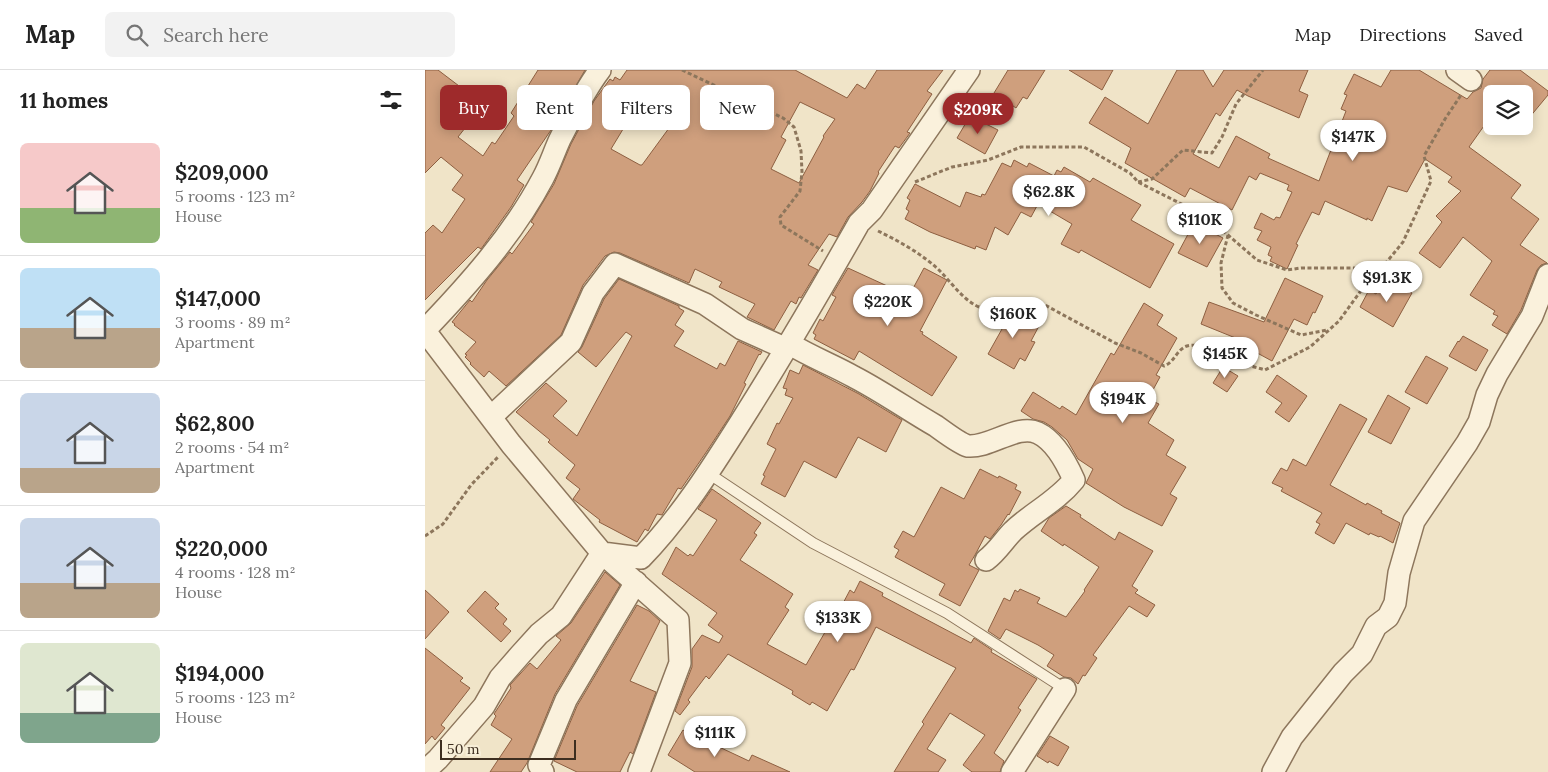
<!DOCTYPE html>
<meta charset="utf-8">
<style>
body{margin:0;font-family:Lora,serif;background:#f2f2f2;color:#222;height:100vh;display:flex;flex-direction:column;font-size:19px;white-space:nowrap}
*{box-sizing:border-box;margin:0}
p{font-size:16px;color:#767676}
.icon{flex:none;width:28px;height:28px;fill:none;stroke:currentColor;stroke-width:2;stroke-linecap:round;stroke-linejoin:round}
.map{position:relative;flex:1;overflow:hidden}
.side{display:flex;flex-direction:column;background:#fff;width:425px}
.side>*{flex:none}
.banner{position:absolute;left:15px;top:15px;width:475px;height:45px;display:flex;gap:10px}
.buttons{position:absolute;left:1058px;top:15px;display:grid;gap:10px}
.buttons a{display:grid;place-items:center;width:50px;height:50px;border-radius:8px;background:#fff;box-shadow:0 2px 12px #0003;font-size:25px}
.scale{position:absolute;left:15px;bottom:12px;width:136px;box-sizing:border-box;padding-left:5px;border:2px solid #3d2e20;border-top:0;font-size:14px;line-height:18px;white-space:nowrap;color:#3d2e20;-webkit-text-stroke:4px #f7eed8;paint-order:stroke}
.price{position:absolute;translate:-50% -42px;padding:0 11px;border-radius:18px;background:#fff;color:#222;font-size:16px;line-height:32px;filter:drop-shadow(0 1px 2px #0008)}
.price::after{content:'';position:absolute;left:50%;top:30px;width:15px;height:11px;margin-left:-8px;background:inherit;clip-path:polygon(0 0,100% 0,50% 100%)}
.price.active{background:#9e2a2b;color:#fff}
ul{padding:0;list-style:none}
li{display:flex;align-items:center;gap:15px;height:125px;padding:0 20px}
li+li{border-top:1px solid #e0e0e0}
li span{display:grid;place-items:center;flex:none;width:140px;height:100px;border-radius:8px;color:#555}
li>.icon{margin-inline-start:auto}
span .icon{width:60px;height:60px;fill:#fffc;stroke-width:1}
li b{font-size:21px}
h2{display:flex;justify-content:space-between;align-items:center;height:60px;padding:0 20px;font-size:21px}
.tag{padding:0 18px;border-radius:8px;background:#fff;box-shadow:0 2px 12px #0003;font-size:18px;line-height:45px}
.tag.active{background:#9e2a2b;color:#fff}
header{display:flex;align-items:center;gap:30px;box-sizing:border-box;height:70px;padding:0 25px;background:#fff;border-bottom:1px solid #e0e0e0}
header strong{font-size:24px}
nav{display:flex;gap:28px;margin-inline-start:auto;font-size:18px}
.search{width:350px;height:45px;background:#f2f2f2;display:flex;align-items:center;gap:12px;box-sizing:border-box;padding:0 18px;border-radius:8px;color:#767676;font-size:19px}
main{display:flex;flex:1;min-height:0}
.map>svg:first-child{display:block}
.building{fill:#cf9f7d;stroke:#8d5f41;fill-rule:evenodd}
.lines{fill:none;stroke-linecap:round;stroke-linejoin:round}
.service-casing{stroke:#8d765c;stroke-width:12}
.minor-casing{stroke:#8d765c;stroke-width:24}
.path{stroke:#8d765c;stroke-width:3;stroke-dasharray:4 2.5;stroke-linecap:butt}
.service{stroke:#faf1dc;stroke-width:10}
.minor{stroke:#faf1dc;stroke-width:21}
</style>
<header>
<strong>Map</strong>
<div class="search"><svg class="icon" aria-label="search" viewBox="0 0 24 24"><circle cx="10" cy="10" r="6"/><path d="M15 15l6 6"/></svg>Search here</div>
<nav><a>Map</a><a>Directions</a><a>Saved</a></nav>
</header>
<main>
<section class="side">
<h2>11 homes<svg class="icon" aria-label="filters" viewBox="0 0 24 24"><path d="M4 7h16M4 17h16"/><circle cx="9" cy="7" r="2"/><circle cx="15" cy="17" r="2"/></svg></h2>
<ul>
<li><span style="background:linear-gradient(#f6c9c9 65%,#8fb573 0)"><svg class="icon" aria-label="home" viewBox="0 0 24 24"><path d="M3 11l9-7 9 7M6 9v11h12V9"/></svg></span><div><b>$209,000</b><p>5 rooms · 123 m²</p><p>House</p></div></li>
<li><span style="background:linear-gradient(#bfe0f5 60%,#b9a48a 0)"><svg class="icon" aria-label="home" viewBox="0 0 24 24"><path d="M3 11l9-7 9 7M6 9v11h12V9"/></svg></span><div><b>$147,000</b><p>3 rooms · 89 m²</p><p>Apartment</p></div></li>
<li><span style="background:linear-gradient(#c9d6e8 75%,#b9a48a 0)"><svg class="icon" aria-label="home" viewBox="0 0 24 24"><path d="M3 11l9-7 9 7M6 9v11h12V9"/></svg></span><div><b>$62,800</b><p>2 rooms · 54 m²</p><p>Apartment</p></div></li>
<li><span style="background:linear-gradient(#c9d6e8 65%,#b9a48a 0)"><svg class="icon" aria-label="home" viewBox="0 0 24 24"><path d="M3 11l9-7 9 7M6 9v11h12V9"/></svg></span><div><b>$220,000</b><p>4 rooms · 128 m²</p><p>House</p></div></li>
<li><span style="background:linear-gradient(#dfe7d0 70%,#7fa58c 0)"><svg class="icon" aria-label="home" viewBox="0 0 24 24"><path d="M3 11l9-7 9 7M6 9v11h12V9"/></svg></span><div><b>$194,000</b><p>5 rooms · 123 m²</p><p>House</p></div></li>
</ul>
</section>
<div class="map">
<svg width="1123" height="702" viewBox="0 0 1123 702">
<rect width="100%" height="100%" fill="#f0e4c8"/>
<path class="building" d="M0 0H13L38 19 36 22 55 39 33 67 58 86 67 72 70 74 89 46 86 43 113 0H160L126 60 92 110 99 115 86 137 56 179 53 177 0 230V163L8 155 17 163 40 129 27 120 38 105 16 87 0 103Z
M202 0H370L422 28 432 14 440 19 452 0H518L502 21 507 24 482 62 485 63 474 78 470 76 453 102 454 103 445 121 437 132 423 147 412 167 404 164 383 195 393 200 376 228 374 227 371 234 366 231 349 260 322 247 330 234 294 217 297 212 270 199 264 213 195 183 189 182 180 186 158 215 136 265 81 316 64 301 59 307 45 294 46 293 40 287 42 285 40 284 51 272 29 255 30 254 27 252 45 230 47 232 62 210 85 182 87 184 109 154 106 152 129 114 146 74 169 31 185 9 188 11 190 7 195 10ZM223 22 255 43 217 95H215L186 79 212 36 215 37ZM375 32 410 49 398 66 399 67 374 113 346 99 361 70 356 67Z
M583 0H620L602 29 598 27 591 38 569 23Z
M644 0H688L677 20Z
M752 0H778L788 17 799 0H883L874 21 883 25 874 48 823 26 812 20 795 46 791 43 768 84 794 98 811 66 845 84 843 88 894 111 921 41 916 39 922 25 919 24 929 4 956 17 966 0H994L1042 29 1048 22 1056 18 1058 9 1065 0H1095L1123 21V25L1099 54V24H1066V46L1044 77 1096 115 1086 128 1114 149 1095 175 1122 193 1116 195 1112 200 1096 240 1082 264 1067 255 1073 246 1068 244 1070 241 1045 225 1067 191 1038 167 1015 198 994 183 1017 152 1011 146 1036 121 1023 112 1027 107 1000 89 982 122 963 116 947 151 942 148V150L900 131 894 145 887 142 871 174 873 175 862 199 845 191 847 187 843 185 846 177 832 170 837 161 829 158 836 143 849 150 851 147 855 148 867 122 862 120 864 115 835 103 831 110 824 106 807 140 765 118 760 127 700 93 706 78 664 53 680 27 723 54Z
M545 46 573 60 560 84 532 68Z
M589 90 602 97 604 93 629 106 632 100 636 102 639 97 665 112 668 108 716 135 706 150 749 174 725 218 656 180 654 183 636 174 647 154 613 134 606 147 596 142 583 165 570 157 561 180 551 176 550 179 505 162 480 149 484 141 481 139 485 130 482 128 490 114 535 137 541 122 556 127 557 124 560 125 577 93 586 97Z
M769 153 798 168 782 197 753 183Z
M423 198 484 226 499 198 522 210 495 261 498 262 497 264 532 287 507 326 434 281 429 290 389 269 391 265 388 263 395 249 398 251 411 227 407 225Z
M860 208 898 226 890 243 888 242 882 255 869 249 847 291 812 272 813 269 776 254 784 232 839 252Z
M194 209 254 236V238L259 241 250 255 259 261 249 276 292 299 295 293 300 296 313 271 337 282 335 285 334 284 319 313 321 314 305 346 282 381 256 419 253 418 237 445 232 444 223 461 220 459 212 472 174 452 175 450 148 429 155 419 141 408 150 395 123 372 125 370 91 342 121 313 142 331 128 346 152 366 207 266 201 262 171 297 153 282 157 277 179 229Z
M958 211 973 220 975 216 987 223 968 257 935 237 944 220 951 224Z
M719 233 738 245 732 255 752 268 731 305 735 307 723 329 734 334 723 353 749 370 741 385 761 397 745 424 752 428 737 456 699 437 661 413 668 399 653 389 642 370 627 357 619 352 608 349 596 341 608 322 635 339 637 336 651 345 686 283 689 285Z
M580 238 614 256 606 271 610 272 600 291 595 288 589 299 563 284 577 259 571 255Z
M1038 266 1063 280 1051 301 1024 286 1033 271 1034 272Z
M1001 286 1023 298 1002 334 980 322Z
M378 295 434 324 477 350 461 382 433 367 411 408 379 391 360 427 336 414 340 406 338 405 351 379 342 374 352 353 354 354 368 328 360 325 362 319 358 318 365 300 374 304Z
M798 297 813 306 802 322 788 313Z
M852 305 882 326 864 352 850 342 857 333 841 322Z
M963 325 985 338 966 374 943 362Z
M915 334 942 349 905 415 941 435 942 433 957 441 956 443 975 453 968 473 955 466 954 467 945 463 944 465 921 453 909 474 890 463 895 454 891 452 897 443 856 421 858 418 847 413 856 398 862 401 868 389 881 396Z
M555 399 573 408 574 406 592 415 590 419 596 422 584 445 583 444 576 455 565 469 560 466 550 485 544 495 554 500 535 536 514 525 520 514 470 487 474 480 469 477 478 461 489 467 516 417 539 429Z
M287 419 336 453 329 463 332 465 315 490 368 524 360 537 364 540 342 574 381 595 403 557 405 558 425 520 429 523 435 511 458 523 457 526 546 573 549 568 567 580 566 582 612 609 593 638 596 640 569 683 579 691 575 702H547L538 695 560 665 525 643 502 679 521 690 513 702H469L493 663 499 654 497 652 531 598 451 557 429 600 426 599 402 641 387 632 385 635 367 624 368 621 303 584 284 609 281 606 263 630 265 632 255 645 250 641 267 597V579L277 565 294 573 298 566 283 555 292 543 237 504 251 477 263 486 265 484 268 486 292 450 273 439Z
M641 436 656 445 655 447 690 470 694 462 728 481 707 516 713 520 710 523 730 535 722 547 704 536 668 585 672 588 660 606 658 605 653 614 646 608 639 607 622 596 629 585 613 575 581 559 575 569 563 561 579 528 585 531 590 520 593 522 595 519 615 528 612 533 641 547 660 521 659 520 674 497 639 474 638 476 616 461 624 448Z
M180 502 195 515 130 624 102 693 96 702H65L87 669 66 655 71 646 69 644 86 618 85 615 105 593 112 599 136 570 131 566 146 553Z
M0 520 24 542 0 569Z
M60 521 74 534 70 538 82 549 78 554 86 561 76 572 42 541Z
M212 535 224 541 235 551 205 611 231 622 208 684 205 682 195 702H152L129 691 152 636Z
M0 578 38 608 35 611 45 618 16 655 20 658 10 670 7 666 0 674Z
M258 660 290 680 292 676 324 691 327 685 365 702H270L243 685Z
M625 666 644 677 633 696 624 691 623 693 612 686Z"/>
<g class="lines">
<g class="service-casing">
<path id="service" d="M283 403 388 473 522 543 640 619"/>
</g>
<g class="minor-casing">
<path id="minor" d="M1032 0 1046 10
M0 260C44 214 88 165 118 108 125 95 129 82 135 69 147 46 159 21 175 0
M0 261 86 374 177 483 253 550 255 593 214 702
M365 274C386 287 408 295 429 307 458 322 483 340 511 356 518 361 535 374 543 376 565 378 593 353 613 363 630 371 642 394 649 410 631 432 608 442 588 461 579 470 572 482 561 490
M66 347 146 272 168 223 190 194 280 234 317 259 362 279
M0 701 13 689 59 636 75 608 95 585 114 564 136 546 177 483 216 488C255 448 286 399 315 353 357 287 396 220 434 153L447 140 544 0
M118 702 114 695 141 630 211 512
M587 702 640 619
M848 702 867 667 918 603 937 584 951 556 963 547 970 533 974 503 989 451 1042 373 1054 352 1062 325 1072 304 1107 246 1123 205"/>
</g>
<path class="path" d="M257 0 358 48 369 57 376 81 377 102 375 121 355 147 356 155 398 181
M490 112 527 97 563 90 596 77H659L705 103 713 112 782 147 832 190 862 200 876 198H929L951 205
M713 112 727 109 758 80 787 83 797 67 811 34 838 0
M453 161C474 171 497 184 514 200 525 211 536 227 550 235 573 248 596 227 620 235L690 273 716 283 739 296C750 292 751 280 762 276 778 271 806 289 821 294 827 297 834 298 840 300L885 277 914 251 940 215 951 205 978 172 1006 111 999 86 1020 49 1036 25
M803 165 796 193 797 218 808 233 831 245 876 265 902 260
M0 466 18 454 46 415 73 387"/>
<use href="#service" class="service"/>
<use href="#minor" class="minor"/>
</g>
</svg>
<div class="buttons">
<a><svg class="icon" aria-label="layers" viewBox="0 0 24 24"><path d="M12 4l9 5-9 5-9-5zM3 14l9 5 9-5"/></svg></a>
</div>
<div class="scale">50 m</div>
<b class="price active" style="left:553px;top:65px">$209K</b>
<b class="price" style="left:928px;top:92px">$147K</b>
<b class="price" style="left:624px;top:147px">$62.8K</b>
<b class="price" style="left:775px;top:175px">$110K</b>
<b class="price" style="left:962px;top:233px">$91.3K</b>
<b class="price" style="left:463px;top:257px">$220K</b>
<b class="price" style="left:588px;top:269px">$160K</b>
<b class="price" style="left:800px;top:309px">$145K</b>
<b class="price" style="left:698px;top:354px">$194K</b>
<b class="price" style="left:413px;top:573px">$133K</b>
<b class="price" style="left:290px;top:688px">$111K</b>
<div class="banner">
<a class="tag active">Buy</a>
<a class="tag">Rent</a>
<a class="tag">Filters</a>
<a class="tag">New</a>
</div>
</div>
</main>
